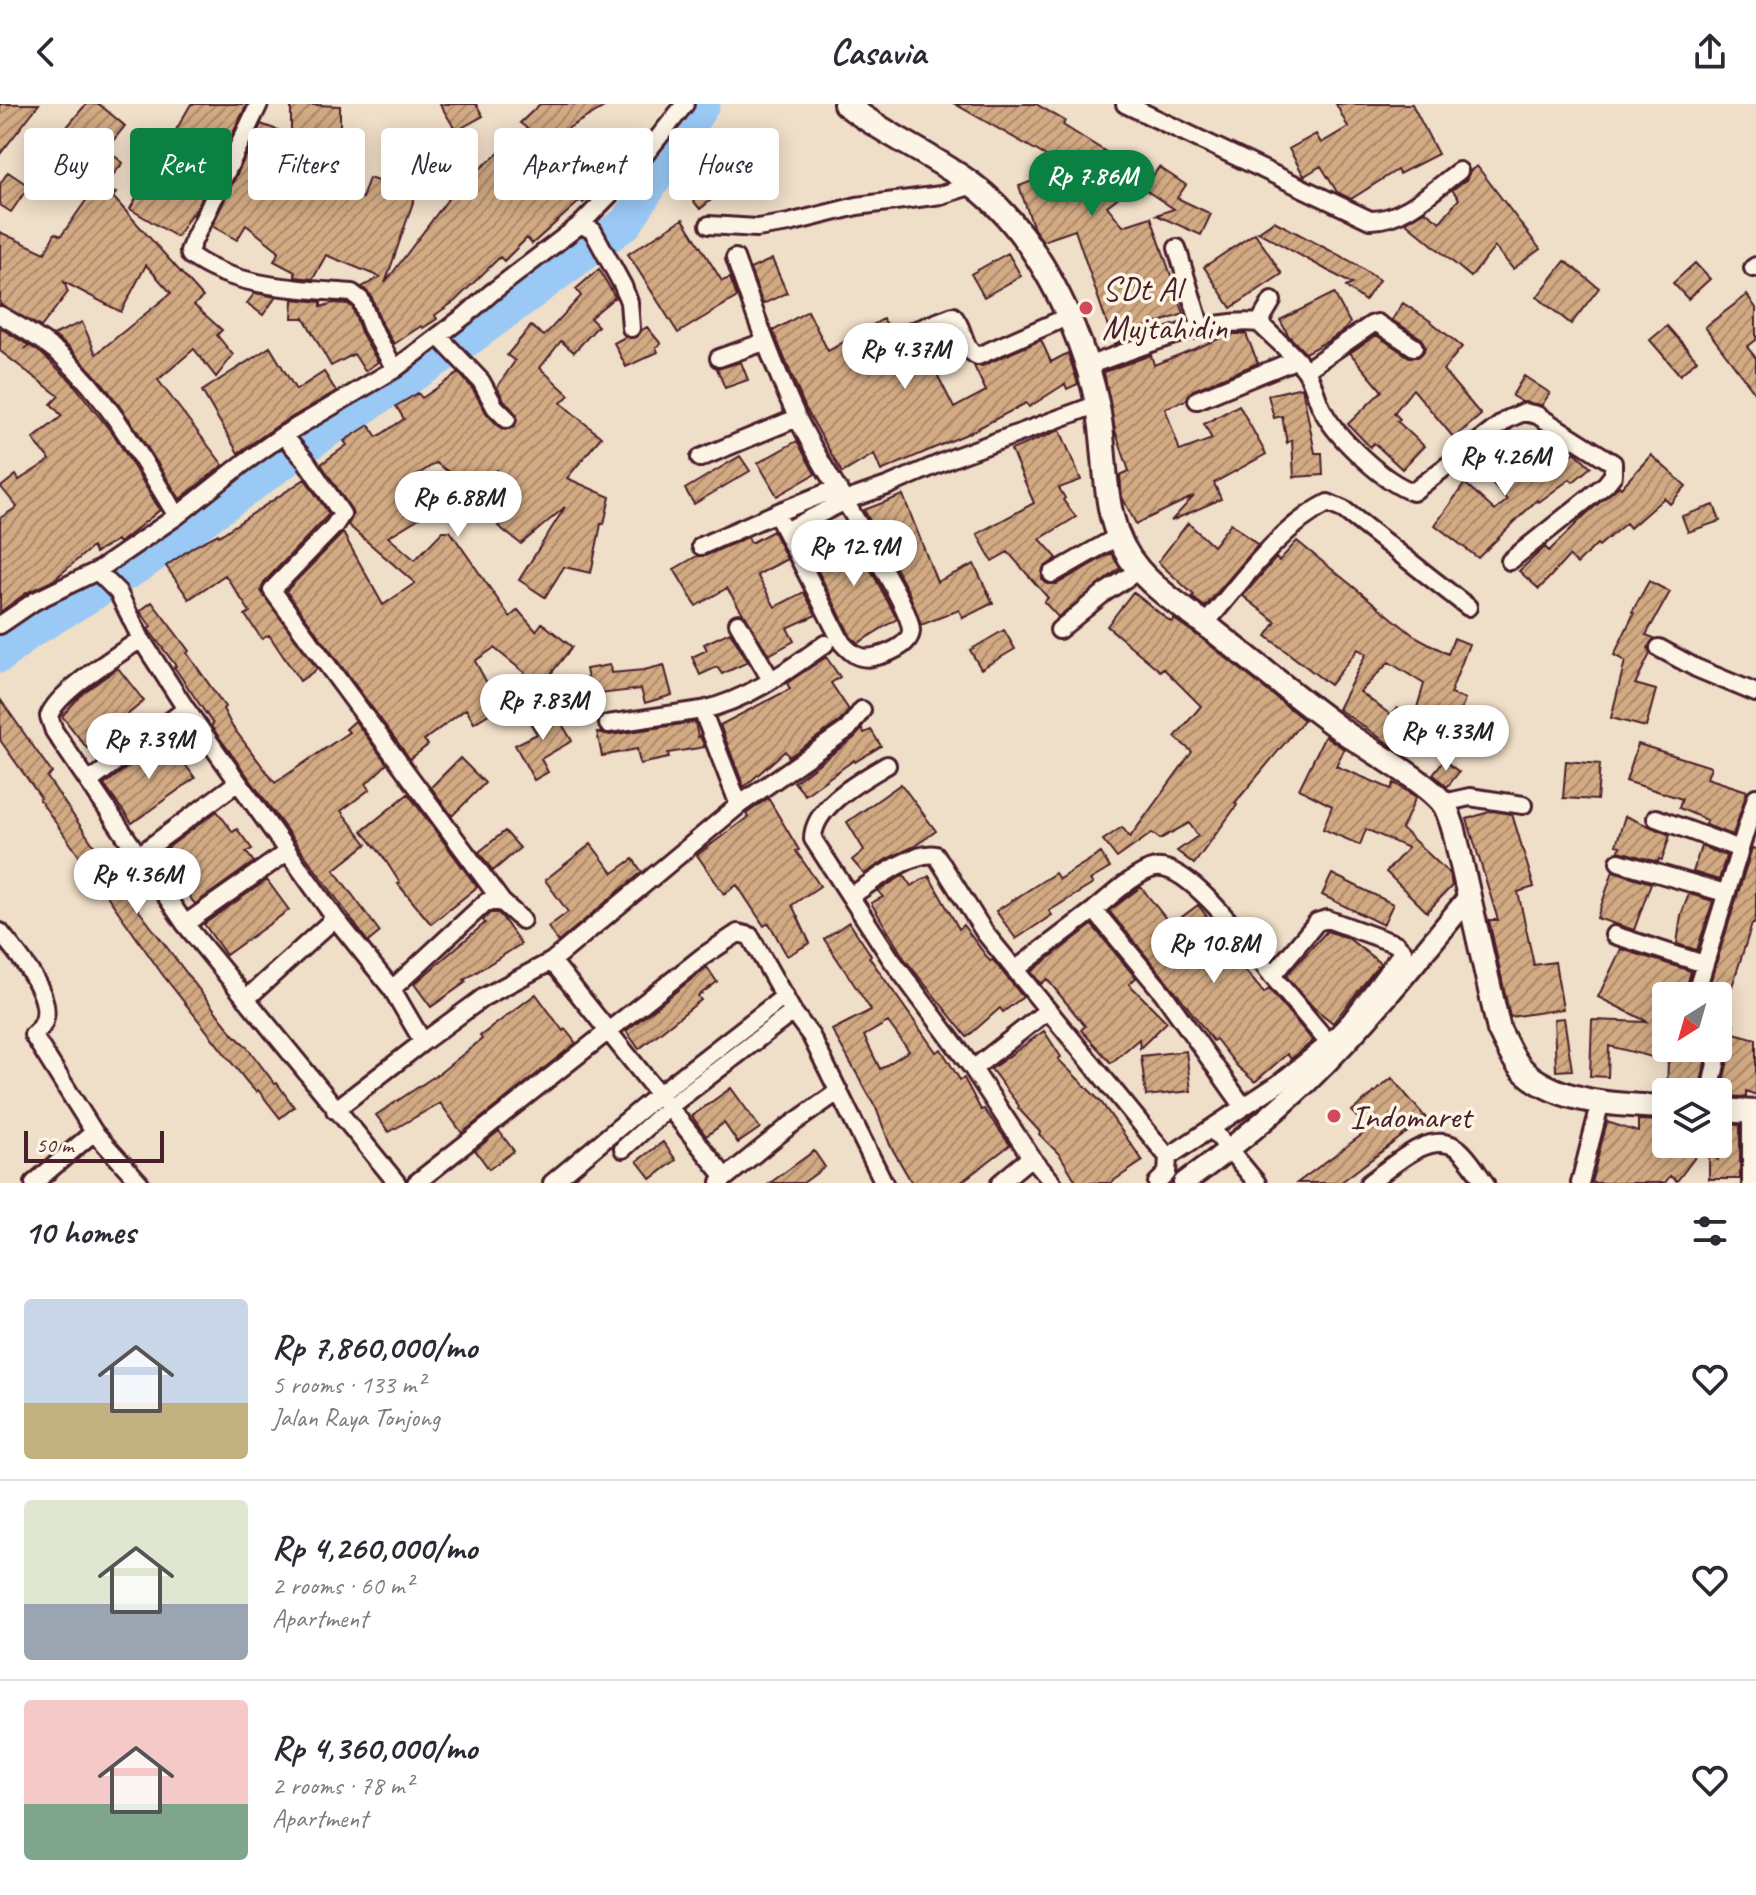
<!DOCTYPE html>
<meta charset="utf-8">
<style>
body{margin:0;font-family:Caveat,sans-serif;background:#f2f2f3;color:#2b2b33;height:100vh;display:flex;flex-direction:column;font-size:30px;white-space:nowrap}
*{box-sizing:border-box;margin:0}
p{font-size:26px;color:#7c7c81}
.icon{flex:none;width:44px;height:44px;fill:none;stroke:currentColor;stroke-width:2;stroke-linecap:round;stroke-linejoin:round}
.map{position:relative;height:1079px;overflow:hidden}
.drawer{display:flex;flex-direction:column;background:#fff;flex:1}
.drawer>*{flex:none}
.guide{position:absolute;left:24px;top:24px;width:800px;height:72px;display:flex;gap:16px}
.needle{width:52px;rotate:217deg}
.buttons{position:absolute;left:1652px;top:878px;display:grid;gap:16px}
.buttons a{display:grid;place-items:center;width:80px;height:80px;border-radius:8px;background:#fff;box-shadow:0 4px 20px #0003;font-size:40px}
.scale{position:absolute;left:24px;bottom:20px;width:140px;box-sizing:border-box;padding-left:8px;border:4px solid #4a1f2b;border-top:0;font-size:22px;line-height:28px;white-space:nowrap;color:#4a1f2b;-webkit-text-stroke:6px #fcf5e5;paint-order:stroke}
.price{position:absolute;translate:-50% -68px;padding:0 18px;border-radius:28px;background:#fff;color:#222;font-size:26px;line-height:52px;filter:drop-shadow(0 2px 4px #0008)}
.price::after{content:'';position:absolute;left:50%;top:48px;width:24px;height:18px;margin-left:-12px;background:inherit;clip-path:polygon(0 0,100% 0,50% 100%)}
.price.selected{background:#0b8043;color:#fff}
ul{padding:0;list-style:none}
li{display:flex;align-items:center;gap:24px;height:200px;padding:0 24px}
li+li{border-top:2px solid #e1e1e2}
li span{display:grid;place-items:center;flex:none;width:224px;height:160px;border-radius:8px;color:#555}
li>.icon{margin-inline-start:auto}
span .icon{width:96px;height:96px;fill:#fffc;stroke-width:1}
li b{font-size:34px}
h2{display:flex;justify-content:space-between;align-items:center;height:96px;padding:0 24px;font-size:34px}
.pill{padding:0 28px;border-radius:8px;background:#fff;box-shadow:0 4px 20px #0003;font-size:28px;line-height:72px}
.pill.selected{background:#0b8043;color:#fff}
header{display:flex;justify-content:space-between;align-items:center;height:104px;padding:0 24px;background:#fff;font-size:36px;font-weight:800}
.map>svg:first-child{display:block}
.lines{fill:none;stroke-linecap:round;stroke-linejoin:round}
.river{stroke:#9ac9f5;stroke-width:34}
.building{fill:url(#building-hatch);stroke:#4a1f2b;stroke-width:2;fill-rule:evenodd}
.minor-casing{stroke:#4a1f2b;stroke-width:22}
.tertiary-casing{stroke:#4a1f2b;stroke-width:26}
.secondary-casing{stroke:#4a1f2b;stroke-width:28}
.minor{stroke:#fcf5e5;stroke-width:16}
.tertiary{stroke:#fcf5e5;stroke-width:20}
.secondary{stroke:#fcf5e5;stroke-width:22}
.poi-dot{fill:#d1495b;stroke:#fcf5e5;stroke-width:3}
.labels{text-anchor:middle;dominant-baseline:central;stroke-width:7;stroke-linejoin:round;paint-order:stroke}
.poi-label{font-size:34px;fill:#4a1f2b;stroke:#fcf5e5;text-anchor:start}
</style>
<header><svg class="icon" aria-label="back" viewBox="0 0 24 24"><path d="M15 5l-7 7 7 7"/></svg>Casavia<svg class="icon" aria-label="share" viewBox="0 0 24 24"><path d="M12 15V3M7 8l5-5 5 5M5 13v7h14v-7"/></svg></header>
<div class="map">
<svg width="1756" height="1079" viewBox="0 0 1756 1079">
<defs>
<pattern id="building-hatch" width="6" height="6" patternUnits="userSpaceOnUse" patternTransform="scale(2)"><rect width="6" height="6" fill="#d2aa83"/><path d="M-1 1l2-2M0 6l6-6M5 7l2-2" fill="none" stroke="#ac8a6b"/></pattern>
</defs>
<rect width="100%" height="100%" fill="#efdec8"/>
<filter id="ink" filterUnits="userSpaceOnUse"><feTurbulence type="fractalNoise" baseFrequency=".0125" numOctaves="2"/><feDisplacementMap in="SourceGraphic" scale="16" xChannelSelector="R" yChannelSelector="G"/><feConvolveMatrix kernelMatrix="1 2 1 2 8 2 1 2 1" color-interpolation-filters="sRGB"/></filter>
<g filter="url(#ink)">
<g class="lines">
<path class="river" d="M0 552 28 529 143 459 324 329 470 234 626 119 703 0"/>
</g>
<path class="building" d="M0 0H39L0 50Z
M86 0H99L125 22 106 45 123 59 101 85 116 89 113 93 203 193 194 201 222 226 217 231 233 251 216 273 194 245 158 276 223 361 180 395 134 322 104 281 70 244 53 231 82 218 96 250 171 189 146 161 121 208 64 178 68 188 41 223 0 200V128L45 149 55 129 61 132 94 85 48 46Z
M191 0H247L221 54 185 38 183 41 172 33Z
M291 0 340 2V35H308L298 63 362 94 369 74 404 86 419 60 457 84 512 38 555 85 579 63 520 19 540 0H609L567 25 605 59 587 78 596 87 583 99 581 96 532 140 527 134 504 157 500 153 455 197 435 211 437 215 423 224 421 222 394 240 381 218 371 191 362 183 380 173 326 151 313 175 295 173V168L274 157 279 147 246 121 237 136 212 122 261 20 291 31ZM420 78 448 95 385 179 389 168Z
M440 0H476L483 12 456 27Z
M955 0H1036L1065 17 1063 21 1119 56 1126 51 1144 74 1107 102 1123 122 1151 113 1184 210 1143 224 1144 229 1114 240 1075 126 1043 137 1034 125 1019 82 1067 64Z
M1336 0H1412L1438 50 1399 70 1397 66 1351 95 1337 88 1321 62 1304 72 1289 45 1316 30 1321 39 1348 23Z
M720 50 739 73 700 105 681 82Z
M1477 62 1540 145 1513 165 1495 143 1471 173 1405 118 1425 107 1440 118 1459 95 1452 86 1466 76 1470 67Z
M1159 63 1186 81 1177 94 1211 110 1201 131 1156 111 1174 105 1144 85Z
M8 68 29 82 11 108 0 101V80Z
M148 74 174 89 185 74 205 88 193 111 191 110 177 133 130 105Z
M683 115 722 177 730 174 737 193 678 229 628 150Z
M1274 117 1354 159 1379 176 1365 197 1346 183 1352 180 1258 128Z
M1255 129 1282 170 1231 204 1204 163Z
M1008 149 1021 172 984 193 971 170Z
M772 155 787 189 763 200 750 165Z
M1565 157 1599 184 1571 220 1537 193Z
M1695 159 1710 175 1688 195 1673 179Z
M599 165 615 193 590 214 598 222 574 248 561 237 540 264 569 291 561 299 601 333 567 374 610 393 604 420H601L591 469 564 463 545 493 519 476 565 403 521 440 498 422 505 413 480 394 479 390 500 370 497 366 470 383 436 359 406 378 426 410 388 433 415 456 443 427H450L510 513 518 506 536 527 542 519 572 543 541 582 494 544 475 557 500 603 474 619 466 605 424 636 428 641 410 655 286 487 343 429 383 501 415 479 348 421 353 411 351 405 321 360 347 341 344 337 369 321 377 333 404 315 396 302 418 289 422 294 459 269 472 284 487 310 499 323 505 326 514 323 517 311 504 296 497 283 515 257 507 251 531 222 544 232 581 192 576 185Z
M255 189 276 193 263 211 247 199Z
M1334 189 1350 219 1345 225 1328 237 1305 249 1288 231 1280 216Z
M1747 191 1756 204V236L1747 243 1756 254V290L1705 223Z
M293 195 321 198V203L333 199 348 200 352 203 361 228 378 258 365 267 354 250 331 262 304 214H292Z
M1403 199 1429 216 1462 243 1443 266 1481 311 1454 334 1413 285 1394 309 1400 315 1397 317 1424 342 1402 365 1374 339 1370 343 1348 320 1382 287 1350 249 1376 231 1409 253H1418L1424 248 1425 243 1421 234 1392 216Z
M808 207 828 247 883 215 890 224 874 232 871 238 872 244 880 250 949 225 963 254 937 270 954 304 986 287 974 262H982L1041 236 1051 258 1068 249 1078 280 1067 285 1065 280 1029 303 1026 299 969 329 881 367 874 350 842 369 805 303 773 227Z
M1667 222 1697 256 1680 271 1650 236Z
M647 223 661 240 656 243 658 248 626 263 614 239 625 233H637L642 226Z
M0 224 28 241 26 244 30 242 41 249 71 277 116 334 160 406 119 439 117 436 95 449 92 443 54 476 26 489 0 508V414L17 403 1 383 16 371 19 376 50 356 33 335 62 312 51 300 59 292 0 247Z
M1231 230H1246L1258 259 1193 286 1186 296 1165 304 1180 347 1212 335 1204 320 1239 301 1266 350 1214 379 1221 395 1171 417 1194 392 1136 420 1122 393 1120 371 1129 367 1115 326 1104 268 1151 251 1154 261Z
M270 243 296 286 324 268 336 287 277 322 238 349 202 287Z
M741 258 748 276 725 284 717 265Z
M1524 272 1550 289 1542 301 1522 298 1512 292Z
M1302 283 1315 349H1322L1323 371 1294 373 1292 336 1287 339 1282 312 1274 314 1268 291Z
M1060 326 1081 376 1059 384 1065 394 1063 396 1076 413 1040 435 1057 454 1043 464 1042 475 1047 480H1057L1111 449 1120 464 1058 513 1044 498 1048 494 1008 448 992 457 977 430 1034 399 1011 346Z
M797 337 815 370 777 392 758 359Z
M1523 338 1549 369 1575 348 1591 363 1573 378 1570 375 1539 398 1537 396 1478 454 1435 421 1465 379 1495 407 1507 396 1485 370Z
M1651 351 1686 382 1670 400 1664 394 1630 424 1626 419 1599 442 1597 440 1577 460 1569 452 1539 485 1519 467 1545 443 1549 447 1585 411 1619 382 1621 384Z
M740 352 750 367 694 400 685 385Z
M305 375 329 410 264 478 261 487 317 565 300 577 269 531 262 535 245 511 250 508 225 471 189 495 166 462 193 443 218 430 219 432Z
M903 391 937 478 974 460 993 499 963 514 959 506 921 521 909 489 864 406Z
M1714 401 1720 417 1688 428 1682 412Z
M1188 419 1213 442 1231 419 1258 441 1205 503 1192 493 1194 491 1158 458Z
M849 425 897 515 858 539 851 533 811 453 839 437 836 432Z
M773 427 787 455 757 471 775 503 804 488 816 511 787 524 794 537 769 551 727 484 696 502 674 465 697 452H705L748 433 751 439Z
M1297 437 1413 531 1448 550 1454 534 1469 540 1450 590 1465 595 1451 637 1414 625 1398 646 1338 605 1366 550 1358 545 1330 581 1266 532 1276 518 1243 492 1276 454 1279 457ZM1389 558 1424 580 1413 617 1397 604 1391 611 1360 588Z
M1649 477 1670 488 1646 531 1654 534 1648 544 1650 550 1635 580 1656 586 1646 623 1611 614 1625 557 1614 551 1634 509 1632 508Z
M1133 488 1171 518 1174 515 1201 534 1304 616 1235 699 1237 701 1194 760 1177 747 1198 732 1189 719 1160 735 1152 729 1117 754 1103 736 1122 723 1130 733 1192 648 1175 633 1201 602 1163 564 1160 567 1107 522Z
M152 498 189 547 187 549 225 603 223 605 232 622 275 679 349 628 346 625 355 617 387 660 366 680 370 685 341 707 367 740 334 766 380 828 368 838 211 622 213 620 174 563 176 562 148 525 151 523 140 507Z
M1004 526 1015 545 981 565 970 546Z
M730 528 748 558 722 570 717 563 700 571 692 553 707 546 704 540Z
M826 553 840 573 831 579 849 606 840 617 789 653 785 647 744 683 720 621 790 585 787 579Z
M610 561 611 569 644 566 664 561 672 591 645 599 641 585 591 591 586 565Z
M118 564 144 597 87 644 62 612 83 589Z
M0 595 52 669 47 673 133 799 233 930 246 942 275 980 277 979 294 1003 280 1014 258 986 256 988 247 978 162 870 39 695 41 694 0 636Z
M552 603 572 637 541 655 548 668 534 676 515 641 537 630 529 617Z
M695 618 698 633 700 632 705 643 668 649 669 654 640 660 637 645 602 652 597 628 610 631Z
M862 625 864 629 871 626 881 642 855 658 854 656 805 691 794 678 854 634Z
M1325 632 1344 645 1336 662 1391 685 1394 679 1416 693 1402 725 1450 770 1452 782 1427 808 1386 768 1408 744 1366 725 1360 741 1323 725 1332 702 1299 685Z
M166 634 195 674 132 719 104 681Z
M1638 640 1711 663 1707 674 1747 687 1733 731 1706 721 1707 716 1679 704 1682 695 1626 677Z
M460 654 485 679 452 712 431 683Z
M1444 656 1459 668 1447 683 1433 670Z
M1566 657 1600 660 1597 696 1563 694Z
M901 680 936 727 915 742 887 755 864 770 852 756 864 746 847 718Z
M408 690 477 783 431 820 398 780 400 779 382 751 362 727Z
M768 694 799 746 796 747 820 782 792 801 810 839 787 852 769 819 764 822 737 781 724 790 697 751 748 713 746 710Z
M217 707 233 728 237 725 252 745 246 748 254 758 195 800 158 751Z
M1492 707 1512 710 1534 783 1518 788 1534 861 1555 858 1563 905 1510 913 1489 816H1498L1467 715Z
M1625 712 1670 731 1662 756 1659 755 1658 758 1619 747 1620 742 1616 741Z
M505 727 520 744 493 767 479 748Z
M591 740 613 769 633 755 642 768 558 838 548 823 568 808 545 776Z
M1701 742 1726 752 1719 776 1693 768Z
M1752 744 1756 745V812L1754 820H1752L1729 892H1706Z
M1101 749 1110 764 1090 776 1093 780 1049 807 1052 811 1016 835 996 807 1055 769 1059 775Z
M1613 767 1651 779 1634 826 1597 814Z
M1332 770 1393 800 1383 821 1322 791Z
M904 771 911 782 929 772 959 825 963 821 990 857 993 856 1023 893 1003 908 1000 904 967 933 904 854 871 799 883 793 878 787Z
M267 776 289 806 226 851 204 820Z
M1141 783 1171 821 1198 801 1236 850 1233 852 1264 889 1269 885 1313 937 1291 955 1287 950 1255 978 1237 962 1216 935 1213 937 1178 890 1179 892 1109 807Z
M1689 790 1713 797 1697 846 1677 840 1681 811Z
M490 809H498L502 813 521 840 464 876 466 878 431 903 414 880 485 819 483 816Z
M849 818 871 851 869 853 936 948 941 945 960 976 964 974 981 1006 984 1005 1010 1041 960 1079H912L890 1041 876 1004 832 926 871 906 824 835ZM888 918 909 947 880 965 864 932Z
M1092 821 1136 874 1129 880 1167 918 1140 944 1139 935 1111 959 1081 926 1085 922 1047 875 1041 880 1031 868Z
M1327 827 1348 834 1380 859 1333 919 1313 903 1286 872Z
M1621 845 1691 867 1684 892H1666V944H1708L1699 988 1667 986 1668 957 1609 942 1608 973 1590 972 1592 916 1648 918 1598 893Z
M707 863 717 878 698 892 701 896 639 945 626 927Z
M536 890 563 927 565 925 576 939 462 1029 440 999 389 1028 376 1011 441 968 482 935 480 932Z
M1564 914 1572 966 1556 967 1554 915Z
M1044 927 1061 953 1058 955 1101 998 1143 1057 1110 1079H1077L1060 1051 1039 1030 1040 1028 1018 1004 1019 1002 991 965Z
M1734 929 1756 935V991L1746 987V993L1720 992Z
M1186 947 1191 987 1146 992 1141 952Z
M1392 974 1426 1014 1340 1079H1297L1367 1027 1352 1007Z
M731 984 760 1024 738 1039 724 1019 706 1032 692 1012Z
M1638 1016 1666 1017V1040H1705L1677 1077 1670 1072 1665 1079H1591L1607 1018 1638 1028Z
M1719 1020 1740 1021V1075H1709V1049L1718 1056Z
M499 1027 514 1047 489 1065 475 1046Z
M663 1038 676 1056 651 1075 637 1057Z
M814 1047 825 1063 803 1079H770Z"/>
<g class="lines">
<g class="minor-casing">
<path id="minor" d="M259 0 194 135 189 147 190 151C234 184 300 185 352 189L361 196 371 223 395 265
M1125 0 1370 116C1403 117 1433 86 1459 67
M581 120 593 127 623 182 629 198 631 224
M709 121 757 124 789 119 857 102 941 91 973 81
M1177 144 1201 224
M1753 164 1756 162
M0 211C21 223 43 236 62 252 110 296 143 357 177 412
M1259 219 1272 197
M438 232 481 277 495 303 507 315
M882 239 953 212C965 224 962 246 978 252L1067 213
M719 254 764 238
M1087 262C1137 245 1206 213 1259 219 1272 232 1297 253 1306 267 1314 279 1316 295 1323 307 1337 334 1385 379 1413 388L1508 315 1524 308 1537 311 1613 359V371L1606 380 1510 457
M1306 266 1371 221 1377 219 1414 243
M1197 296 1295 256
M283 331 306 357 342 410 334 422 272 486 502 798
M700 354 797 314
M776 409 838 384
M786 427 847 396 887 382 955 353 1098 300
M701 442 776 409 842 539C851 549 859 556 873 553 885 551 910 542 911 527 911 511 889 476 881 461 856 410 821 364 797 313 773 261 754 208 735 154
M97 467 118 488 141 535 186 605 335 814 392 885 423 938 335 1006
M1052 470 1117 433
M738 519 771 576
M1205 520C1242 478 1277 425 1328 399L1344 406 1468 503
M0 521 35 497 97 467 177 412 245 358 283 331 395 265 466 211 491 189 581 120 628 72 685 0
M1059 526 1104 489 1139 466
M141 535C119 550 57 588 49 612L54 627 185 820 397 1079
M1659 544 1696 564 1756 589
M702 606C748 596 787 567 825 540
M887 661C862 676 813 702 813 735L891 855 973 965 1031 1053 1053 1079
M90 677 186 605
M1443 699 1470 693 1523 701
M739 701 848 625 862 606
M1656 714 1740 745
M139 751 238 678
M1619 758 1725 789
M851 792C871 779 913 746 936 751L985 829 1168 1053 1167 1069 1157 1079
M1094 806C1109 794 1136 768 1155 764 1190 758 1253 848 1273 873 1292 895 1310 917 1329 939
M185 820 287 748
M0 828C18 851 69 906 33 931L94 1028 140 1079
M1614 831 1704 860
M552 857 725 1073
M1015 866 1094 806 1163 889 1243 1002
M392 885 486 798H502L522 816
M1695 892 1756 693
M246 895 335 814
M423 938 484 893 552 857 739 701 702 606 608 620
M973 965 1048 906
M1710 988 1724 922 1718 915
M1212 1025 1257 1079
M623 1045 669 1003 793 908
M1168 1053 1278 980 1329 939 1350 917 1403 847 1396 840 1327 815 1317 818 1272 872
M720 1078 788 1023 839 987
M34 1079 94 1028
M416 1079 702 853 738 829 750 832 793 908 811 932 884 1079
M552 1079 659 990 785 892
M1000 1079 1031 1053
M1369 1079C1392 1063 1429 1025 1457 1044 1468 1052 1477 1068 1485 1079
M1580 1079 1601 997
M1751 1079V1008"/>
</g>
<g class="tertiary-casing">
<path id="tertiary" d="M1184 1079C1227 1048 1269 1014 1307 978 1365 921 1417 857 1468 794"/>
</g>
<g class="secondary-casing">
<path id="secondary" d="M845 0C885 31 933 51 973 81 1035 127 1081 224 1097 299 1110 357 1097 418 1139 466 1161 491 1193 510 1219 531 1260 563 1301 597 1344 628 1368 645 1425 677 1442 698 1448 705 1451 718 1454 726L1499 926C1507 941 1513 958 1526 969 1562 1000 1621 1001 1666 1003
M1718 1006 1756 1008"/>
</g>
<use href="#minor" class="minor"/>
<use href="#tertiary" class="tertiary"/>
<use href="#secondary" class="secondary"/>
</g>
</g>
<g class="poi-dot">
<circle cx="1086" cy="204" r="8"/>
<circle cx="1334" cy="1012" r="8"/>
</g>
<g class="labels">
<g class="poi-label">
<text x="1102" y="184">SDt Al<tspan x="1102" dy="39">Mujtahidin</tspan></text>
<text x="1350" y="1012">Indomaret</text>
</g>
</g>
</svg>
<div class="buttons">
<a><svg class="needle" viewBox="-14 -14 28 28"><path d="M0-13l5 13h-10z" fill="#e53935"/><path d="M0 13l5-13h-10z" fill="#7c7c81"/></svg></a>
<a><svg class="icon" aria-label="layers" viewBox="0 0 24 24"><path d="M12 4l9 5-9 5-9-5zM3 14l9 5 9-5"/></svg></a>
</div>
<div class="scale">50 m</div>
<b class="price selected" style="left:1092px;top:114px">Rp 7.86M</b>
<b class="price" style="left:905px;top:287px">Rp 4.37M</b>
<b class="price" style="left:1505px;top:394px">Rp 4.26M</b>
<b class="price" style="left:458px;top:435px">Rp 6.88M</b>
<b class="price" style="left:854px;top:484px">Rp 12.9M</b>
<b class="price" style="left:543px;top:638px">Rp 7.83M</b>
<b class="price" style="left:1446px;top:669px">Rp 4.33M</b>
<b class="price" style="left:149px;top:677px">Rp 7.39M</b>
<b class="price" style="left:137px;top:812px">Rp 4.36M</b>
<b class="price" style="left:1214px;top:881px">Rp 10.8M</b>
<div class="guide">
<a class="pill">Buy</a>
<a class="pill selected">Rent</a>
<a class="pill">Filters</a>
<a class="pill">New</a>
<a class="pill">Apartment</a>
<a class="pill">House</a>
</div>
</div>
<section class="drawer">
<h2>10 homes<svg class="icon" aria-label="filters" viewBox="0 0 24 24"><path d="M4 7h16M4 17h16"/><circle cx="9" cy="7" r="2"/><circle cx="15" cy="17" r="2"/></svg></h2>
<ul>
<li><span style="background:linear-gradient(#c9d6e8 65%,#c2b280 0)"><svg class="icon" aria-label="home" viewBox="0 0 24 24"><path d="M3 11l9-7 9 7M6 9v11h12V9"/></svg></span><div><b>Rp 7,860,000/mo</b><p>5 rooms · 133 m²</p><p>Jalan Raya Tonjong</p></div><svg class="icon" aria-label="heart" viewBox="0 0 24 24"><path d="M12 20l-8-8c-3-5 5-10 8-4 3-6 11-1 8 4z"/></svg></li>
<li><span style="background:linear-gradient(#dfe7d0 65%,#9aa5b1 0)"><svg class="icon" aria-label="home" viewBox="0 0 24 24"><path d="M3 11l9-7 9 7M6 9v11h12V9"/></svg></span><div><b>Rp 4,260,000/mo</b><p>2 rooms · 60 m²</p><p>Apartment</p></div><svg class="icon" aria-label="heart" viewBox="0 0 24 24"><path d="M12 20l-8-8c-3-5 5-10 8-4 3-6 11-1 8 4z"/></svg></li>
<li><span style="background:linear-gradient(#f6c9c9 65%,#7fa58c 0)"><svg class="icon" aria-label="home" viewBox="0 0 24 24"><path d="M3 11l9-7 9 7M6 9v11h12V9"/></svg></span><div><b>Rp 4,360,000/mo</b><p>2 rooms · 78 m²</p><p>Apartment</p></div><svg class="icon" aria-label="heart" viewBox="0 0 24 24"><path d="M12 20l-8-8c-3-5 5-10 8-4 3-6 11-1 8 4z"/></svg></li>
</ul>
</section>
